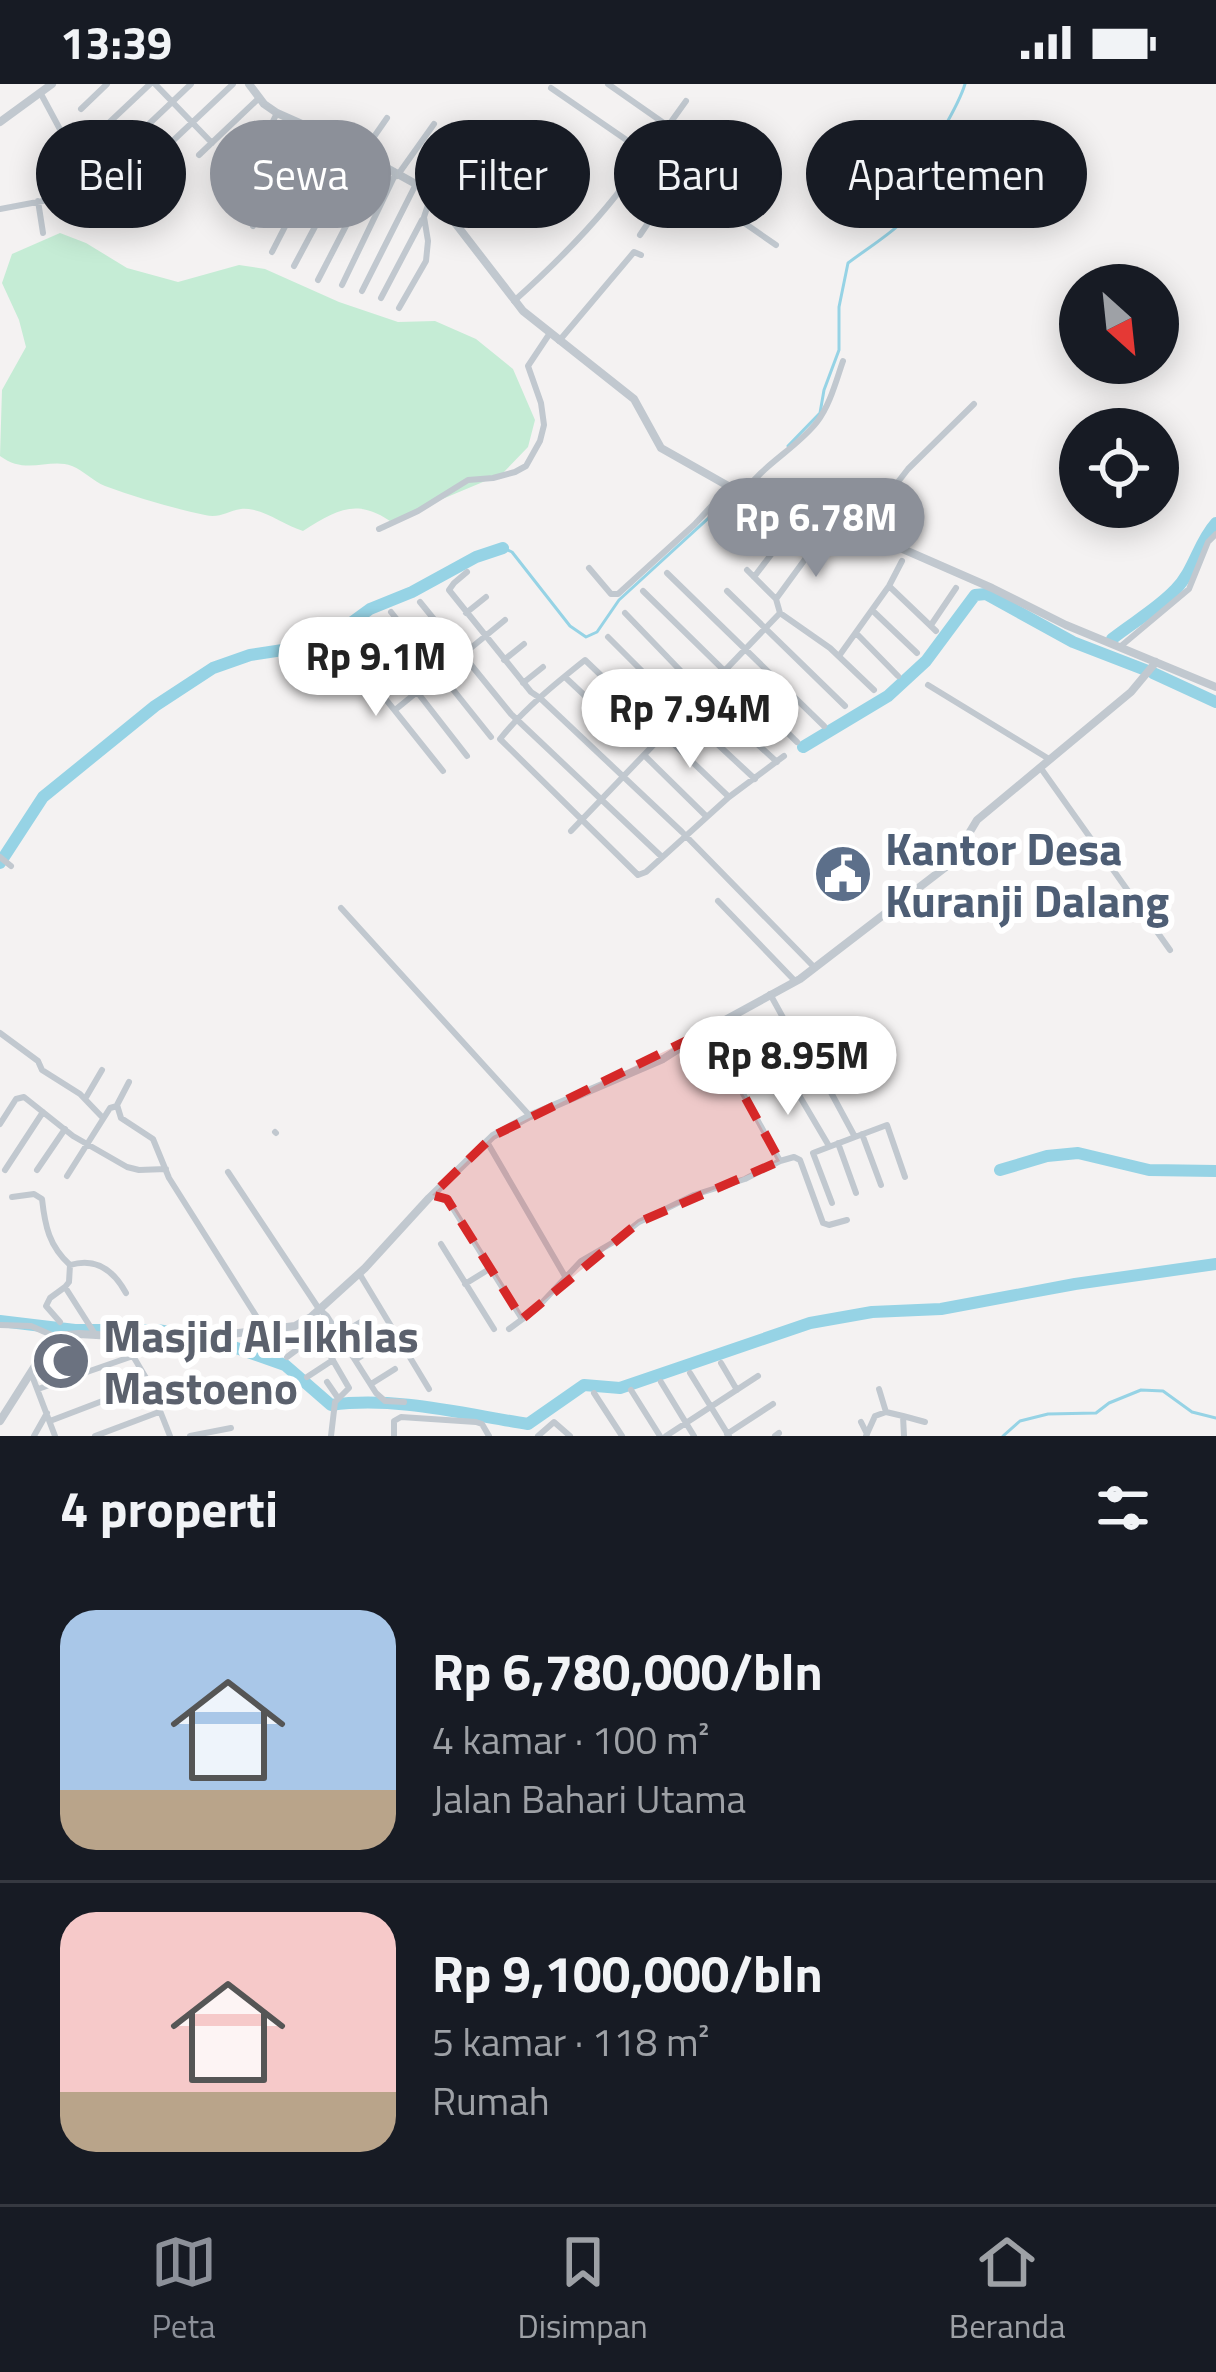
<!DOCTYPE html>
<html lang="id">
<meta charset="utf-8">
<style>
body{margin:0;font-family:"Titillium Web",sans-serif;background:#20242c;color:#f1f3f6;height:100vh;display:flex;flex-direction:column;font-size:45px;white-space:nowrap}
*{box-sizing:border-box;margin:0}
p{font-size:39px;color:#9ea1a6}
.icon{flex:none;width:66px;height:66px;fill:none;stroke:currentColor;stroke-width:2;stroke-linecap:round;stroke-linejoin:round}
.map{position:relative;height:1352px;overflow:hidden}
.sheet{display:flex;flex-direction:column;background:#171b24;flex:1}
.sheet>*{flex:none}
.hud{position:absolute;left:36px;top:36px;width:1146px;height:108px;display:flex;gap:24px}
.needle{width:78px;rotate:153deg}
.buttons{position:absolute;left:1059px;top:180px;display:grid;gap:24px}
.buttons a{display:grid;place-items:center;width:120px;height:120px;border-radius:50%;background:#171b24;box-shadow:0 6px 30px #0003;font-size:60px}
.price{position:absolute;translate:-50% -102px;padding:0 27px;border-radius:42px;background:#fff;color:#222;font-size:39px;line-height:78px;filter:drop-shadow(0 3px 6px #0008)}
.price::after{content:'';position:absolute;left:50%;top:72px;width:36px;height:27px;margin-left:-18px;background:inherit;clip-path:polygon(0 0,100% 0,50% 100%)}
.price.selected{background:#8c9099;color:#fff}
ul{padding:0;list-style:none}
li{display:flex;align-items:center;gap:36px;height:300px;padding:0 60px}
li+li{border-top:3px solid #363941}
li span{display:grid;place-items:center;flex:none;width:336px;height:240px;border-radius:36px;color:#555}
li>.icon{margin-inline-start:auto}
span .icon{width:144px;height:144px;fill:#fffc;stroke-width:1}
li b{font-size:51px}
h2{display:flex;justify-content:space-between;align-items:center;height:144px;padding:0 60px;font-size:51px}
.tag{padding:0 42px;border-radius:54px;background:#171b24;box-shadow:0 6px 30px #0003;font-size:42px;line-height:108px}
.tag.selected{background:#8c9099;color:#fff}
.status{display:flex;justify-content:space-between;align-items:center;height:84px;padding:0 60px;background:#171b24;direction:ltr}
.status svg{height:33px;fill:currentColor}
.tab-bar{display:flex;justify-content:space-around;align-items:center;height:168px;border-top:3px solid #363941;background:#171b24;font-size:33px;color:#9ea1a6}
.tab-bar a{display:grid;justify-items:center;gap:6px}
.tab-bar .selected{color:#8c9099}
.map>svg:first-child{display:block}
.green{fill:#c5ecd5}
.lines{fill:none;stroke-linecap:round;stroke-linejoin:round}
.stream{stroke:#96d3e5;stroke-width:3}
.river{stroke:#96d3e5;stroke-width:12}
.minor{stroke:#c1c8cf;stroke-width:6}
.tertiary{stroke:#c1c8cf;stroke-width:8}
.marked{fill:#d62828;fill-opacity:0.2;stroke:#d62828;stroke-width:9;stroke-dasharray:24 15;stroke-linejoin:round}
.labels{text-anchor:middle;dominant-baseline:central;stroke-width:12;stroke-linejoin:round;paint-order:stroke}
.service-label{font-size:45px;font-weight:bold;fill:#4e5e75;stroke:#fff;text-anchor:start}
.worship-label{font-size:45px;font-weight:bold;fill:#5b616d;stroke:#fff;text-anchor:start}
</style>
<div class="status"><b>13:39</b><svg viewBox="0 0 49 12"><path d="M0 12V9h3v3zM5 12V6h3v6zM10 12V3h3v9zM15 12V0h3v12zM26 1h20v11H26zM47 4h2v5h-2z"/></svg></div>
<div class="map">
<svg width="1216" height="1352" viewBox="0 0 1216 1352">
<rect width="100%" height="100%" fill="#f4f2f2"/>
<path class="green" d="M60 149 86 159 127 184 178 198 239 181 265 185 339 218 398 238 435 237 476 255 513 285 535 336 528 363 502 390 390 437C356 414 336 426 303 447 283 441 262 423 241 425 227 427 219 435 205 431 172 424 137 414 105 402 93 397 84 387 72 382 49 373 27 392 0 372L2 306 26 263 19 236 2 199 12 170Z"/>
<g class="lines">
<path class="stream" d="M788 362 820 329 824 306 839 266V223L848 179C872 161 899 145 917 122 913 78 953 40 965 0
M503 464 512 468 570 542 586 553 597 548 619 516 749 397
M1003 1352 1020 1337 1048 1330 1096 1329 1109 1319 1141 1306 1163 1307 1192 1328 1216 1334"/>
<path class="river" d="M1112 555C1132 539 1157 525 1175 506 1194 487 1198 459 1216 439
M1153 589 1216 618
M803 663 888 612 926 577 975 511 986 510 1073 558 1148 587
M0 779 43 713 155 622 213 584 250 571 322 560 370 525 412 508 476 473 503 464
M1000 1086 1047 1072 1078 1069 1149 1086 1216 1087
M0 1237 75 1246H157L208 1254 285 1281 331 1321C395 1312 464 1330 528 1340L584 1301 620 1304 810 1239 872 1228 941 1225 1075 1200 1216 1180"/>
<path class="minor" d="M155 0 212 59
M608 0 668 42 651 65
M551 4 641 66 651 65 653 72 650 76
M41 10 77 77 87 109 98 116
M81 25 107 0
M668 42 686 17
M97 50 150 0
M362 70 387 34
M199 71 259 14
M652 75 776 161
M111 76 191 0
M235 79 251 60 264 51
M143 85 233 0
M246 92 277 29
M397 92 434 40
M38 117 43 149
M0 125 69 112 73 138
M253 142 306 42
M640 151 679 93
M272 168 331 53
M294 182 356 66
M318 196 378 80
M342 201 395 91
M362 207 416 100
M381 214 422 136
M514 217C561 175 607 129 642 76
M399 224 426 177 428 157 424 133 432 109
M559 257 634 168 641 171
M743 411C760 382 796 365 817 338 830 321 836 297 843 277
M809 435 823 413V406
M379 445 418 427 468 396 493 394 515 388 526 382 540 357 544 341 541 319 528 282 550 249
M857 451 908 385 974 320
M877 455 895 428 883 417
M589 484 611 510H618L694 441 729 403
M747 486 776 515 780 529
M467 488 454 499 449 506 531 608 540 614 682 748 815 884
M667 489 824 642
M754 493 795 439
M889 502 936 547
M643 507 797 658
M727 507 845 622
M776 515 822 452
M420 518 511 630 662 773
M873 527 917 569
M391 528 491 653
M466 529 486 513
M625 529 703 610 777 678
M931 541 956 504
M368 545 467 672
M857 550 898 592
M608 553 685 630 755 695
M340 558 443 687
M1121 562 1189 505 1208 458 1216 450
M839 572 889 502 902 477
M504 576 524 560
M566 594 614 639 629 625H637L729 713
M523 599 543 583
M928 601 1049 675
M634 623 585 576C556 599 524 625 500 655L638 791 646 788 729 713 784 672
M395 626 505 536
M645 672 707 733
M1040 683 1170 866
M571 747 780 529 830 564 874 606
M0 773 11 782
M718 817 795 897
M341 824 530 1032
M770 910 786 939 793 938 855 1053 813 1069 832 1119
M708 946 780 1077
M0 949 38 977 42 986 80 1010 103 1034
M783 984 829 1062
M129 998 117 1021 121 1034 153 1055 169 1094 265 1246
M85 1015 102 986
M0 1040 16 1015 24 1013 73 1052 127 1083 139 1086 166 1085
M275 1048 276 1049
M862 1050 881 1101
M855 1053 887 1041 905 1093
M487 1058 566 1194
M838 1059 856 1109
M5 1086 43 1028
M37 1086 65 1045
M228 1088 319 1225 327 1232 376 1309 385 1317 404 1318
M67 1092 110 1024 117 1022
M432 1111 449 1118 522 1235
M12 1113 34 1110 42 1115C45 1142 49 1162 70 1181L69 1198 65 1203
M441 1160 494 1245
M70 1181C96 1173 114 1187 126 1209
M359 1189 429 1305
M465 1200 491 1184
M311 1233 320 1254 349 1304 335 1318 331 1352
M60 1238 46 1222 50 1214 65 1203 95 1250
M0 1241 31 1242 54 1252
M509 1245 536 1225 581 1177 612 1159 639 1138 694 1111 745 1095 780 1077 794 1073 800 1076 823 1139 829 1141 847 1136
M339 1251 364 1236
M287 1273 318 1250
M355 1276 381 1260
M721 1279 737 1306
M31 1289 55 1352
M690 1289 729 1352
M307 1293 333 1276
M327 1298 338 1314
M661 1298 694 1352
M371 1300 395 1285
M38 1305 133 1272 149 1299 170 1352
M879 1305 886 1328
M631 1306 660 1352
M594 1309 622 1352
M903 1332 925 1338
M50 1337 147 1300
M861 1338 867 1350
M727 1350 773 1320
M34 1352 47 1329
M95 1352 159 1328
M190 1352 231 1344
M394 1352V1337L401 1333 476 1338 482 1340 489 1352
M538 1352 554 1338 570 1352
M666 1352 758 1292
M775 1352 779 1349
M866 1352 875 1332 886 1328 903 1332 904 1352"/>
<path class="tertiary" d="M249 0 264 20 277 29 331 53 432 109 523 227 634 315 661 364 760 420 789 426 822 441 889 459 992 504 1066 541 1216 603
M0 38 52 0
M0 1337 54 1252 79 1250 183 1256 295 1242 311 1233 365 1184 429 1114 493 1052 530 1032 663 975 716 941 800 895 947 782 956 771 977 736 1131 608 1156 578"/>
</g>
<path class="marked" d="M708 946 780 1077 639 1138 522 1235 447 1115 432 1111 493 1052Z"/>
<defs>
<g id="civic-disc" transform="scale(3)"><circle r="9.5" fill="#5c6f8a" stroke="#fff"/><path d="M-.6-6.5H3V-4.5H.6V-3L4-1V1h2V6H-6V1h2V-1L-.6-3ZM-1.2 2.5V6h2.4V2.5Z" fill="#fff"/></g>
<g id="mosque-disc" transform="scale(3)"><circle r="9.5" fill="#6b7280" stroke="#fff"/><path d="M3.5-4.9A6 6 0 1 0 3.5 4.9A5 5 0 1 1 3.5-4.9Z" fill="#fff"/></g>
</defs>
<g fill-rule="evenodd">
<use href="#civic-disc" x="843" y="790"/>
<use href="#mosque-disc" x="61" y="1277"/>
</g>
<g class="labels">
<g class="service-label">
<text x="885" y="764">Kantor Desa<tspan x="885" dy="52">Kuranji Dalang</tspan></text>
</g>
<g class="worship-label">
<text x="103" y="1251">Masjid Al-Ikhlas<tspan x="103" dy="52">Mastoeno</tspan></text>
</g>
</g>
</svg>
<div class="buttons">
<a><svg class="needle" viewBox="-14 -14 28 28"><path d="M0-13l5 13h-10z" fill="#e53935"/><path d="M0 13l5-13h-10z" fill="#9ea1a6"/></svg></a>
<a><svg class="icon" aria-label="locate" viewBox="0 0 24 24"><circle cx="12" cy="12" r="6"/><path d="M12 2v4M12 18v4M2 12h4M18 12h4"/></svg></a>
</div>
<b class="price selected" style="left:816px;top:496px">Rp 6.78M</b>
<b class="price" style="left:376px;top:635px">Rp 9.1M</b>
<b class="price" style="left:690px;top:687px">Rp 7.94M</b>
<b class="price" style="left:788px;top:1034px">Rp 8.95M</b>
<div class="hud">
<a class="tag">Beli</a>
<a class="tag selected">Sewa</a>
<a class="tag">Filter</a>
<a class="tag">Baru</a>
<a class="tag">Apartemen</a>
</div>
</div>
<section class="sheet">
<h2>4 properti<svg class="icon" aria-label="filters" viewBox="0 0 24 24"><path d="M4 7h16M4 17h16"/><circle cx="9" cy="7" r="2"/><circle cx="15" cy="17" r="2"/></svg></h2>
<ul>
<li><span style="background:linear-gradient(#a9c7e8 75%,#b9a48a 0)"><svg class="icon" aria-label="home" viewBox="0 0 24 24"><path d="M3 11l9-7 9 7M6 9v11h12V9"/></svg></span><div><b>Rp 6,780,000/bln</b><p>4 kamar · 100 m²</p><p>Jalan Bahari Utama</p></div></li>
<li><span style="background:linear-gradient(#f6c9c9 75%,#b9a48a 0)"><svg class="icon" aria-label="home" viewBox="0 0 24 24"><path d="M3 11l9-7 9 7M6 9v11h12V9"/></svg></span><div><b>Rp 9,100,000/bln</b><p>5 kamar · 118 m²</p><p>Rumah</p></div></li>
</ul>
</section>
<nav class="tab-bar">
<a class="selected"><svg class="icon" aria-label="map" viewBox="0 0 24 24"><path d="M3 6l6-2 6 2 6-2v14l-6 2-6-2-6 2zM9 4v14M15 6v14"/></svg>Peta</a>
<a><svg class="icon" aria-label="saved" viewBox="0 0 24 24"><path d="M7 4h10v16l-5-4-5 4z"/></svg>Disimpan</a>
<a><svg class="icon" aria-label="home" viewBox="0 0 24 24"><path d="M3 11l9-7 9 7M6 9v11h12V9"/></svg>Beranda</a>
</nav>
